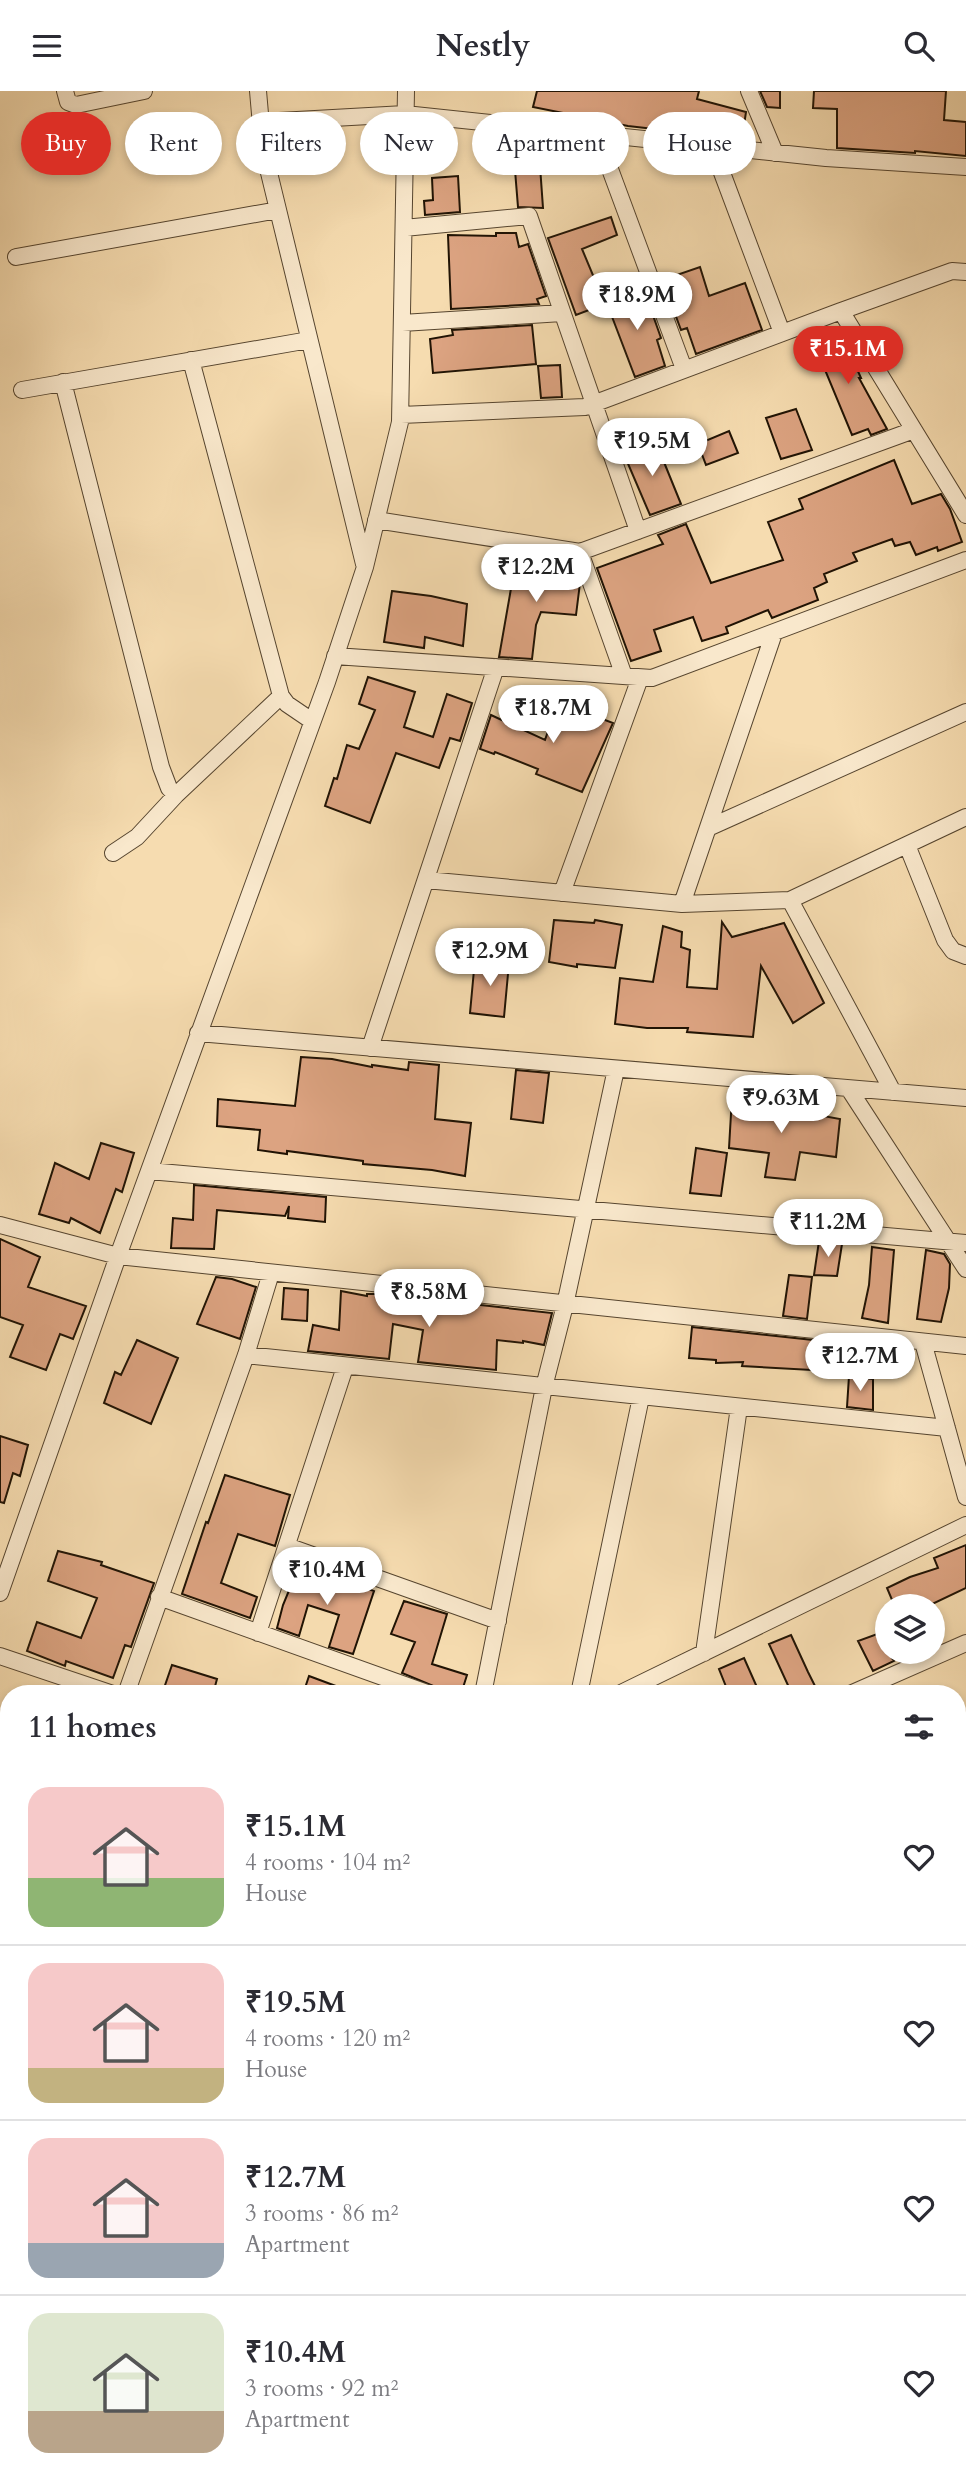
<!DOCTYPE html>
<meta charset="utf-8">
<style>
body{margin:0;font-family:Cardo,serif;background:#f2f2f3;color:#2b2b33;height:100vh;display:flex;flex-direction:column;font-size:26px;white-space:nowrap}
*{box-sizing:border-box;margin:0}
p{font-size:23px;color:#7c7c81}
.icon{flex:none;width:38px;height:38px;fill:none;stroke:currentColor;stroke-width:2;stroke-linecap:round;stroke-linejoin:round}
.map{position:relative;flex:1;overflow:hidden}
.drawer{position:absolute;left:0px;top:1594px;width:966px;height:800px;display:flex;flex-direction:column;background:#fff;border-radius:28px 28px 0 0;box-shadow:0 4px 10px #0003}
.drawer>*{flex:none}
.banner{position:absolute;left:21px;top:21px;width:924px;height:63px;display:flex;gap:14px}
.tools{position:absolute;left:875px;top:1503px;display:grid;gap:14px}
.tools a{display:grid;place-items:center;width:70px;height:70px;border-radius:50%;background:#fff;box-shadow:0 4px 10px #0003;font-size:35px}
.price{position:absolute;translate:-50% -60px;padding:0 16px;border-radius:24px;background:#fff;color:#222;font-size:23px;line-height:46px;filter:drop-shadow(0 2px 4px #0008)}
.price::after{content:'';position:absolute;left:50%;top:42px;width:21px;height:16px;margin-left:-10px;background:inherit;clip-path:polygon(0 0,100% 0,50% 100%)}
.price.active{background:#d93025;color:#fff}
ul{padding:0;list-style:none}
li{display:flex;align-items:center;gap:21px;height:175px;padding:0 28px}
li+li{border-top:2px solid #e1e1e2}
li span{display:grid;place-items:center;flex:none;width:196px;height:140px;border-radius:21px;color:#555}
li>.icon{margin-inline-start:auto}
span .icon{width:84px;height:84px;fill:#fffc;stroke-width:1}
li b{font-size:30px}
h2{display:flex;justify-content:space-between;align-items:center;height:84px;padding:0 28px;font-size:30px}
.pill{padding:0 24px;border-radius:32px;background:#fff;box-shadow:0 4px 10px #0003;font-size:24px;line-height:63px}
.pill.active{background:#d93025;color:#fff}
header{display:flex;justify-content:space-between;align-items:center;height:91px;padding:0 28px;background:#fff;font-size:32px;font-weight:700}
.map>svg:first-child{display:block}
.building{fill:#dca381;stroke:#201304;stroke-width:2}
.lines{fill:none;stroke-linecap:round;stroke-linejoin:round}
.street-casing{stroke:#56452f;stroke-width:18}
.street{stroke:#f9e8cc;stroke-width:16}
</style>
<header><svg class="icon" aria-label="menu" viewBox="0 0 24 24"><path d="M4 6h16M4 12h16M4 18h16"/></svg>Nestly<svg class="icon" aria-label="search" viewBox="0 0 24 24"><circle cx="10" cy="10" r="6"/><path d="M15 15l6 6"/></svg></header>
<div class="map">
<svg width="966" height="2393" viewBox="0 0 966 2393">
<rect width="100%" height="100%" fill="#f6dcb0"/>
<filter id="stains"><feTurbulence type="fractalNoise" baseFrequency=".00286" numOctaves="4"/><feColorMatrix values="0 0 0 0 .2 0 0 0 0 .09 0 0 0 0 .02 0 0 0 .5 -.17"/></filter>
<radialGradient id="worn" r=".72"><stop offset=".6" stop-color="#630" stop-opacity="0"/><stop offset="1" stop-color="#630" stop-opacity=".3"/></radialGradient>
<path class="building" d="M537 0H699L697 8 746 21 742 48 628 35 533 16Z
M760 0H780V17L767 16Z
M814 0H946L944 29 966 31V65L915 60V62L837 57V18L813 17Z
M545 51 548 75H540L543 117 518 116 515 79H517L516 52Z
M458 85 460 121 425 124 424 110 433 109 432 87Z
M611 126 617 144 582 158 605 213 576 224 548 147Z
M496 142H516L519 156 528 153 546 205 537 208 539 213 451 218 448 144 496 145Z
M700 176 709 205 745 192 762 239 696 263 687 237 681 239 664 193 667 192 665 188Z
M644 199 661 247 657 249 665 275 635 286 606 210Z
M532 234 536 273 433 282 430 248 453 244 452 239Z
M841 242 861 287H859L887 338 871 344 868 338 852 344 813 250Z
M560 274 562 306 541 307 538 275Z
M796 318 812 359 781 368 766 327Z
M729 340 738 362 706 374 698 353Z
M655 349 681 413 650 424 623 361Z
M894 369 912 413 941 403 950 418 962 451 938 460 937 456 916 464 910 451 895 455 892 448 853 462 857 470 824 483 827 491 814 497 818 509 772 527 768 519 726 536 728 542 702 550 693 526 654 539 661 560 631 570 597 477 663 453 658 444 686 433 711 492 783 469 768 431 803 418 799 408Z
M516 469 551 476V473L575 480 580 492 576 524 541 521 536 534 532 568 499 566Z
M392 500 431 505 467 513 463 555 425 546 424 557 384 551Z
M368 586 415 601 404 636 433 646 447 603 472 612 460 650 450 647 439 677 396 662 370 732 325 715 334 687 337 688 347 654 359 658 375 619 359 613Z
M558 611 613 632 582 701 536 683 538 678 495 661 494 663 480 658 491 624 545 649Z
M554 829 594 832 595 829 622 834 615 877 577 873V876L549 871Z
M722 831 732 846 784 832 824 912 793 932 761 875 753 946 687 941 688 937H647L615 933 620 887 653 891 663 835 682 841 681 856 690 859 687 896 717 898Z
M475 868 509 872 504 926 470 922Z
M301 966 332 968 372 976V974L408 979 409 971 439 974 435 1028 471 1032 465 1085 432 1079 363 1073V1070L287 1060V1063L258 1059 260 1039 217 1035 218 1008 295 1015Z
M516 979 549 982 543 1032 511 1028Z
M732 1006 768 1009V1015L840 1028 836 1066 800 1061 795 1089 765 1086 769 1062 729 1057Z
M101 1052 134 1062 122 1101 116 1098 100 1142 71 1127 69 1132 39 1123 55 1072 89 1088Z
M696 1057 727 1062 721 1105 690 1102Z
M194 1094 326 1106 325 1131 288 1127 289 1115 285 1125 217 1119 214 1158 171 1157 173 1127 193 1129Z
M0 1148 40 1166 28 1196 86 1215 73 1248 60 1243 46 1279 10 1266 23 1234 0 1226Z
M819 1150 842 1153 837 1185 814 1184Z
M872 1156 894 1159 888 1232 862 1227 869 1194Z
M926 1159 944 1163 950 1173 949 1197 941 1231 917 1228Z
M789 1184 812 1186 807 1228 783 1225Z
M216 1186 232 1188 256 1196 240 1248 197 1233Z
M284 1197 308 1199 307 1230 282 1228Z
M341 1200 367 1205V1203H380L552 1222 544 1254 523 1250V1252L497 1249 496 1279 418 1271 423 1239 393 1233 389 1268 308 1260 313 1234 339 1239Z
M692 1236 850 1253 848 1281 742 1275 743 1271 716 1272V1269L689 1267Z
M137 1249 178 1267 151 1333 104 1312 115 1281 121 1284Z
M849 1285 873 1288V1319L847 1316Z
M0 1345 28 1354 20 1385 13 1382 4 1412 0 1411Z
M225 1384 290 1404 275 1455 238 1443 221 1492 257 1506 250 1527 182 1503 206 1431 208 1432Z
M966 1454V1497L926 1516H895L887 1497 910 1486 938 1477 934 1467Z
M58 1460 102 1471 101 1474 154 1492 131 1556 125 1554 113 1587 66 1570 65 1575 27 1560 37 1531 81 1547 97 1507 48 1490Z
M299 1475 351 1495 352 1492 374 1500 353 1563 329 1556 339 1524 308 1514 299 1545 277 1537 283 1514Z
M404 1510 447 1523 432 1573 467 1584 461 1603 438 1597 402 1582 415 1551 391 1543Z
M880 1542 887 1561 894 1570 873 1580 858 1550Z
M791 1544 808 1581 819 1603H792L769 1553Z
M744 1567 760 1603H729L719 1578Z
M172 1574 217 1588 213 1603H162Z
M309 1585 352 1601V1603H303Z"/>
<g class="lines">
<g class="street-casing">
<path id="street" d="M65 0 68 11 76 14 144 0
M258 0 263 57 364 473
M749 0 775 62
M261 31 405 23 826 67 966 76
M597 43 684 278
M712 55 782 242
M404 137 529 125 638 440
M16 166 278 119
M966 181 952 180 841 220 966 424
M402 232 562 222
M191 269 281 605 287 613 312 630
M63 291 161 676 169 697 176 704
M22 299 309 249
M401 324 585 316 841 220
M376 429 580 461 914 339
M580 461 624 585
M335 565 652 587 966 469
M708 737 966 621
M907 754 945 849 953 860 966 865
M113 762 137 746 176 704 281 605
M426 789 682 813 774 542
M562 802 640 587
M682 813 790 809
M198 942 966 1007
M370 957 496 576
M849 998 966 1178
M893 1001 790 809 966 726
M149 1080 966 1152
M0 1134 118 1165 966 1255
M923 1251 966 1406
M246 1264 947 1337
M287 1455 498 1530
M0 1502 118 1165 327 591 365 476 400 331 406 0
M159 1506 430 1603
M258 1542 345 1276
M704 1562 739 1316
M0 1565 113 1603
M126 1603 246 1264 271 1182
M483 1603 544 1296 565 1214 616 978
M579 1603 641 1306
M619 1603 966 1434
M850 1603 966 1552
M957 1906 966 1897
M0 1941 9 1945
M0 1982 9 1958
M0 2029 9 2034
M0 2299 9 2304
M154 2385 168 2393
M34 2393 38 2385
M201 2393 205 2385
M369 2393 373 2385
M486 2393 491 2385"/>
</g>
<use href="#street" class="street"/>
</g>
<rect width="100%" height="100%" filter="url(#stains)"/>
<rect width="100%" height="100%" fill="url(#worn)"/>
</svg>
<div class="tools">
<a><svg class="icon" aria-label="layers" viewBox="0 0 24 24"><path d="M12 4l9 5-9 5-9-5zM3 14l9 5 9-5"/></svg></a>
</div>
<b class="price" style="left:637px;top:241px">₹18.9M</b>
<b class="price active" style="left:848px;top:295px">₹15.1M</b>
<b class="price" style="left:652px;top:387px">₹19.5M</b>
<b class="price" style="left:536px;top:513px">₹12.2M</b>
<b class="price" style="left:553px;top:654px">₹18.7M</b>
<b class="price" style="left:490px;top:897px">₹12.9M</b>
<b class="price" style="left:781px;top:1044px">₹9.63M</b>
<b class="price" style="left:828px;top:1168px">₹11.2M</b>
<b class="price" style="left:429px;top:1238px">₹8.58M</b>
<b class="price" style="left:860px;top:1302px">₹12.7M</b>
<b class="price" style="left:327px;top:1516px">₹10.4M</b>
<div class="banner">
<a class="pill active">Buy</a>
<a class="pill">Rent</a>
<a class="pill">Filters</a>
<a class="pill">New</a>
<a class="pill">Apartment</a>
<a class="pill">House</a>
</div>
<section class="drawer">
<h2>11 homes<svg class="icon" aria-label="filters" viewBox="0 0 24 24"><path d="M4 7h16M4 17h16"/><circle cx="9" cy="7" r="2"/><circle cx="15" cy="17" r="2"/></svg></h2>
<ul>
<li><span style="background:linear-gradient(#f6c9c9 65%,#8fb573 0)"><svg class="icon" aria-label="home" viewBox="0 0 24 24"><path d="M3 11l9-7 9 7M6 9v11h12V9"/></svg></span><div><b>₹15.1M</b><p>4 rooms · 104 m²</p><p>House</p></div><svg class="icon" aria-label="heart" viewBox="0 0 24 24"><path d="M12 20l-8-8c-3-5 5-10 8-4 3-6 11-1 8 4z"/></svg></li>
<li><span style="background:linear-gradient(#f6c9c9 75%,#c2b280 0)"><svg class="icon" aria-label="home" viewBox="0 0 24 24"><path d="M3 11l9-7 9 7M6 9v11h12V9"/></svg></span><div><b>₹19.5M</b><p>4 rooms · 120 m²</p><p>House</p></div><svg class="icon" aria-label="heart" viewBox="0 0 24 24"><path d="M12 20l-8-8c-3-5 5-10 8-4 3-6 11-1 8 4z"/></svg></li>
<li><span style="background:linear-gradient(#f6c9c9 75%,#9aa5b1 0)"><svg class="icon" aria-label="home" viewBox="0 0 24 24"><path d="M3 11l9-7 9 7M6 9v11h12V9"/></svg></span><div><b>₹12.7M</b><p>3 rooms · 86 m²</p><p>Apartment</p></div><svg class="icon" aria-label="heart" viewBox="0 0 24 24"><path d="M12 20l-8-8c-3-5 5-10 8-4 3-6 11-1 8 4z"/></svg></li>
<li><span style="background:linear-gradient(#dfe7d0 70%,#b9a48a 0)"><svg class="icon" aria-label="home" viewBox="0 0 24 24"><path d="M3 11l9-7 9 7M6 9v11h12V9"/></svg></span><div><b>₹10.4M</b><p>3 rooms · 92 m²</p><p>Apartment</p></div><svg class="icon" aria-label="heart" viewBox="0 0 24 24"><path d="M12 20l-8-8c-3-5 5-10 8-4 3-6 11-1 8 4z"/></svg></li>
</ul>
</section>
</div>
